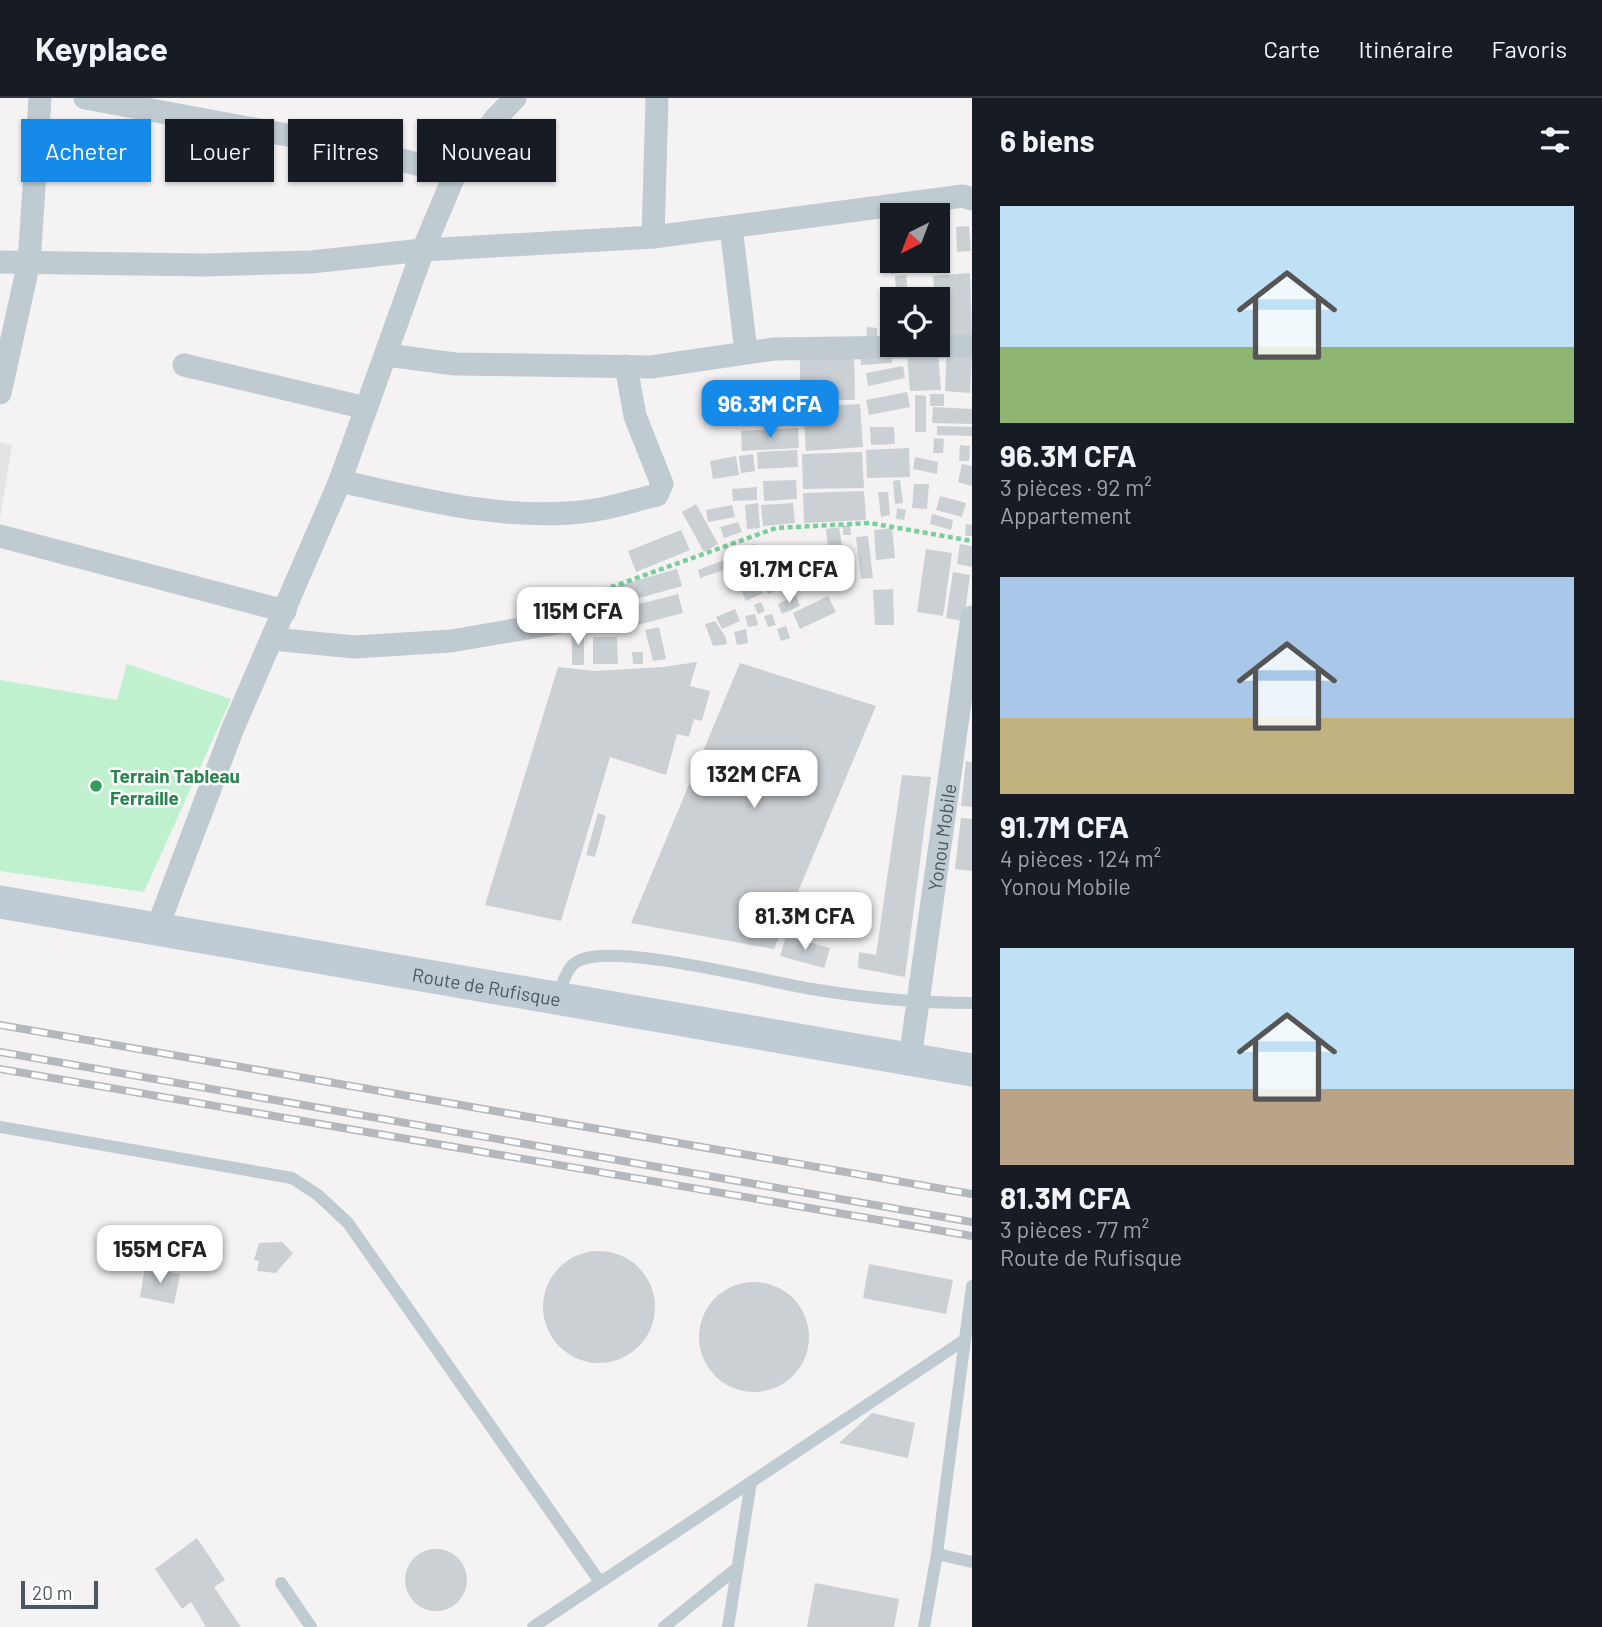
<!DOCTYPE html>
<html lang="fr">
<meta charset="utf-8">
<style>
body{margin:0;font-family:Barlow,sans-serif;background:#242831;color:#f1f3f6;height:100vh;display:flex;flex-direction:column;font-size:26px;white-space:nowrap}
*{box-sizing:border-box;margin:0}
p{font-size:23px;color:#9ea1a6}
.icon{flex:none;width:38px;height:38px;fill:none;stroke:currentColor;stroke-width:2;stroke-linecap:round;stroke-linejoin:round}
.map{position:relative;flex:1;overflow:hidden}
.side{display:flex;flex-direction:column;background:#171b24;width:630px}
.side>*{flex:none}
.hud{position:absolute;left:21px;top:21px;width:665px;height:63px;display:flex;gap:14px}
.needle{width:46px;rotate:222deg}
.buttons{position:absolute;left:880px;top:105px;display:grid;gap:14px}
.buttons a{display:grid;place-items:center;width:70px;height:70px;border-radius:0px;background:#171b24;box-shadow:0 2px 5px #0004;font-size:35px}
.scale{position:absolute;left:21px;bottom:18px;width:77px;box-sizing:border-box;padding-left:7px;border:4px solid #495760;border-top:0;font-size:19px;line-height:24px;white-space:nowrap;color:#495760;-webkit-text-stroke:5px #fff;paint-order:stroke}
.price{position:absolute;translate:-50% -60px;padding:0 16px;border-radius:14px;background:#fff;color:#222;font-size:23px;line-height:46px;filter:drop-shadow(0 2px 4px #0008)}
.price::after{content:'';position:absolute;left:50%;top:42px;width:21px;height:16px;margin-left:-10px;background:inherit;clip-path:polygon(0 0,100% 0,50% 100%)}
.price.current{background:#168ae9;color:#fff}
ul{padding:0;list-style:none}
li{display:grid;align-content:center;gap:14px;height:371px;padding:0 28px}
li span{display:grid;place-items:center;height:217px;border-radius:0px;color:#555}
li>.icon{margin-inline-start:auto}
span .icon{width:126px;height:126px;fill:#fffc;stroke-width:1}
li b{font-size:30px}
h2{display:flex;justify-content:space-between;align-items:center;height:84px;padding:0 28px;font-size:30px}
.pill{padding:0 24px;border-radius:0px;background:#171b24;box-shadow:0 2px 5px #0004;font-size:24px;line-height:63px}
.pill.current{background:#168ae9;color:#fff}
header{display:flex;align-items:center;gap:42px;box-sizing:border-box;height:98px;padding:0 35px;background:#171b24;border-bottom:2px solid #363941}
header strong{font-size:33px}
nav{display:flex;gap:38px;margin-inline-start:auto;font-size:24px}
main{display:flex;flex:1;min-height:0}
.map>svg:first-child{display:block}
.education{fill:#e5e3e4}
.green{fill:#c0f1ce}
.building{fill:#cbd0d4}
.lines{fill:none;stroke-linecap:round;stroke-linejoin:round}
.path{stroke:#77d09b;stroke-width:4.5;stroke-dasharray:5 3.5;stroke-linecap:butt}
.lane{stroke:#bfcbd1;stroke-width:12}
.street{stroke:#bfcbd1;stroke-width:23}
.secondary{stroke:#bfccd5;stroke-width:33}
.rail-casing{stroke:#b4b8bc;stroke-width:8}
.rail{stroke:#fff;stroke-width:5;stroke-dasharray:16;stroke-linecap:butt}
.leisure-dot{fill:#2e9e5b;stroke:#fff;stroke-width:2.5}
.labels{text-anchor:middle;dominant-baseline:central;stroke-width:5;stroke-linejoin:round;paint-order:stroke}
.leisure-label{font-size:19px;font-weight:bold;fill:#27864d;stroke:#fff;text-anchor:start}
.street-label{font-size:19px;fill:#495760;stroke:#fff}
</style>
<header>
<strong>Keyplace</strong>
<nav><a>Carte</a><a>Itinéraire</a><a>Favoris</a></nav>
</header>
<main>
<div class="map">
<svg width="972" height="1529" viewBox="0 0 972 1529">
<rect width="100%" height="100%" fill="#f4f2f2"/>
<path class="education" d="M0 344 12 347 0 421Z"/>
<path class="green" d="M127 566 231 601 144 794 0 773V582L117 602Z"/>
<path class="building" d="M969 128 971 153 957 154 956 129Z
M948 147 950 167 923 170 922 163H938V148Z
M888 153H892V163H920L921 172 891 176Z
M970 175 972 245 940 248 938 201H935L933 178Z
M906 177 908 195H896L895 178Z
M918 189H930L931 201H919Z
M892 198V245H884L881 199Z
M867 229 877 230V247L866 246Z
M947 250 972 251 970 295 945 293Z
M800 251H854L855 302H800Z
M892 253V265L861 267 860 254Z
M938 254 941 292 910 293 907 256Z
M903 268 905 280 868 288 866 275Z
M907 294 910 309 869 317 866 302Z
M930 296H944V308H930Z
M915 297 926 298V334H915Z
M795 301 797 321 758 325 756 305Z
M860 306 863 349 806 353 803 309Z
M933 309 972 311V326L932 325Z
M937 328 972 329V338L937 337Z
M870 329H894L895 346 871 347Z
M798 330 799 350 742 353 741 333Z
M934 340 944 341 943 355H933Z
M960 347 970 348 969 363H959Z
M909 350 910 379 867 380 866 352Z
M797 352 798 369 758 371 757 354Z
M862 354 864 390 803 391 802 356Z
M753 356 755 373 741 375 739 358Z
M736 358 739 377 713 381 710 363Z
M915 359 938 364 937 376 913 371Z
M962 366 972 368V388L958 384Z
M796 382 797 401 764 403 763 383Z
M900 382 903 405 895 406 893 383Z
M914 386H929L927 411 912 410Z
M757 389V402L733 403 732 391Z
M864 393 866 422 804 425 803 395Z
M878 394H888L890 417 881 419Z
M940 398 966 405 962 419 936 412Z
M758 405 760 430 747 431 745 407Z
M793 405 795 425 763 428 761 407Z
M696 406 718 446 704 454 682 414Z
M732 407 735 419 708 424 706 412Z
M897 410 906 412 904 422 896 421Z
M932 416 953 422 951 432 930 426Z
M738 424 742 434 724 440 720 429Z
M966 426 972 427V438H965Z
M843 427 850 428 851 437H843Z
M839 429 842 448 828 450 826 431Z
M892 430 895 460 876 462 874 432Z
M681 432 690 452 636 474 628 453Z
M868 438 873 480 861 481 856 439Z
M754 446 758 462 732 468 728 452Z
M960 446 972 448V469L957 466Z
M802 448 810 486 799 488 791 450Z
M926 451 952 455 943 518 917 514Z
M848 455 853 479 833 483 828 459Z
M727 461 730 470 700 480 698 472Z
M768 465 772 476 763 480 758 469Z
M751 469 763 495 746 503 734 476Z
M677 471 682 488 622 505 617 488Z
M789 474 794 485 768 496 762 485Z
M953 474 970 477 964 523 946 520Z
M893 491 894 527H875L873 492Z
M612 494 618 522 598 526 592 498Z
M678 496 683 515 626 530 620 511Z
M796 498 800 508 782 516 778 506Z
M828 498 836 514 800 531 793 515Z
M761 504 765 513 758 516 754 507Z
M735 511 740 523 722 531 716 519Z
M755 516 758 527 748 529 745 518Z
M772 516 776 527 768 529 764 518Z
M715 523 725 538 727 546 713 548 705 526Z
M786 528 790 540 781 543 777 531Z
M659 529 666 561 653 563 645 532Z
M746 531 748 545 737 547 734 534Z
M572 532H584V567H572Z
M593 539H617L618 566H593Z
M632 554H643V566H633Z
M697 564 690 588 710 593 702 623 694 621 689 639 677 636 666 677 610 659 561 823 485 807 558 569 595 573 663 569Z
M740 565 876 608 774 851 631 825Z
M966 663 972 664V709L961 708Z
M902 677 931 679 905 879 858 870 859 854 876 857Z
M598 715 606 718 595 759 586 757Z
M961 720 972 721V773L955 771Z
M786 838 830 850 824 870 780 858Z
M282 1144 293 1155 276 1175 257 1173 259 1163 254 1162 259 1145Z
M543 1209a56 56 0 1 1 112 0a56 56 0 1 1-112 0Z
M869 1166 953 1182 946 1216 863 1200Z
M145 1169 180 1176 174 1206 140 1199Z
M699 1239a55 55 0 1 1 110 0a55 55 0 1 1-110 0Z
M872 1315 915 1325 908 1360 839 1345Z
M197 1440 225 1482 214 1489 241 1529H206L191 1504 182 1511 155 1471Z
M405 1482a31 31 0 1 1 62 0a31 31 0 1 1-62 0Z
M815 1485 899 1501 894 1529H807Z"/>
<g class="lines">
<path class="path" d="M590 501 592 496 776 430 870 425 972 443"/>
<path class="lane" d="M558 897C563 885 567 867 580 862 618 845 764 883 812 891 865 900 918 905 972 905
M0 1029 292 1080 318 1097 348 1125 600 1484
M937 1456 972 1464
M281 1485 311 1529
M533 1529 963 1243
M664 1529 737 1470
M728 1529 751 1384
M924 1529 937 1456 972 1188"/>
<g class="street">
<path d="M85 0 347 48 455 76"/>
<path d="M731 129 746 253"/>
<path d="M653 139 657 0"/>
<path d="M0 164 205 167 311 164 423 152 653 139 963 98 972 101"/>
<path d="M387 257 455 266 651 269 774 251 972 248"/>
<path d="M184 267 366 310"/>
<path d="M0 295 29 164 40 0"/>
<path d="M340 383C420 401 506 424 589 413 612 410 635 402 657 397L662 386 635 318 626 268"/>
<path d="M0 438 285 513"/>
<path d="M273 541 354 549 451 543 580 521"/>
<path d="M156 833 233 630 340 383 423 152 455 76 495 21 515 0"/>
<path id="s1" d="M910 961 972 519"/>
</g>
<path class="secondary" id="s2" d="M0 804 972 972"/>
<g class="rail-casing">
<path id="rail" d="M0 927 972 1096
M0 954 972 1124
M0 971 972 1138"/>
</g>
<use href="#rail" class="rail"/>
</g>
<circle class="leisure-dot" cx="96" cy="688" r="7"/>
<g class="labels">
<g class="leisure-label">
<text x="110" y="677">Terrain Tableau<tspan x="110" dy="22">Ferraille</tspan></text>
</g>
<g class="street-label">
<text stroke="none"><textPath href="#s1" startOffset="224">Yonou Mobile</textPath></text>
<text stroke="none"><textPath href="#s2" startOffset="494">Route de Rufisque</textPath></text>
</g>
</g>
</svg>
<div class="buttons">
<a><svg class="needle" viewBox="-14 -14 28 28"><path d="M0-13l5 13h-10z" fill="#e53935"/><path d="M0 13l5-13h-10z" fill="#9ea1a6"/></svg></a>
<a><svg class="icon" aria-label="locate" viewBox="0 0 24 24"><circle cx="12" cy="12" r="6"/><path d="M12 2v4M12 18v4M2 12h4M18 12h4"/></svg></a>
</div>
<div class="scale">20 m</div>
<b class="price current" style="left:770px;top:342px">96.3M CFA</b>
<b class="price" style="left:789px;top:507px">91.7M CFA</b>
<b class="price" style="left:578px;top:549px">115M CFA</b>
<b class="price" style="left:754px;top:712px">132M CFA</b>
<b class="price" style="left:805px;top:854px">81.3M CFA</b>
<b class="price" style="left:160px;top:1187px">155M CFA</b>
<div class="hud">
<a class="pill current">Acheter</a>
<a class="pill">Louer</a>
<a class="pill">Filtres</a>
<a class="pill">Nouveau</a>
</div>
</div>
<section class="side">
<h2>6 biens<svg class="icon" aria-label="filters" viewBox="0 0 24 24"><path d="M4 7h16M4 17h16"/><circle cx="9" cy="7" r="2"/><circle cx="15" cy="17" r="2"/></svg></h2>
<ul>
<li><span style="background:linear-gradient(#bfe0f5 65%,#8fb573 0)"><svg class="icon" aria-label="home" viewBox="0 0 24 24"><path d="M3 11l9-7 9 7M6 9v11h12V9"/></svg></span><div><b>96.3M CFA</b><p>3 pièces · 92 m²</p><p>Appartement</p></div></li>
<li><span style="background:linear-gradient(#a9c7e8 65%,#c2b280 0)"><svg class="icon" aria-label="home" viewBox="0 0 24 24"><path d="M3 11l9-7 9 7M6 9v11h12V9"/></svg></span><div><b>91.7M CFA</b><p>4 pièces · 124 m²</p><p>Yonou Mobile</p></div></li>
<li><span style="background:linear-gradient(#bfe0f5 65%,#b9a48a 0)"><svg class="icon" aria-label="home" viewBox="0 0 24 24"><path d="M3 11l9-7 9 7M6 9v11h12V9"/></svg></span><div><b>81.3M CFA</b><p>3 pièces · 77 m²</p><p>Route de Rufisque</p></div></li>
</ul>
</section>
</main>
